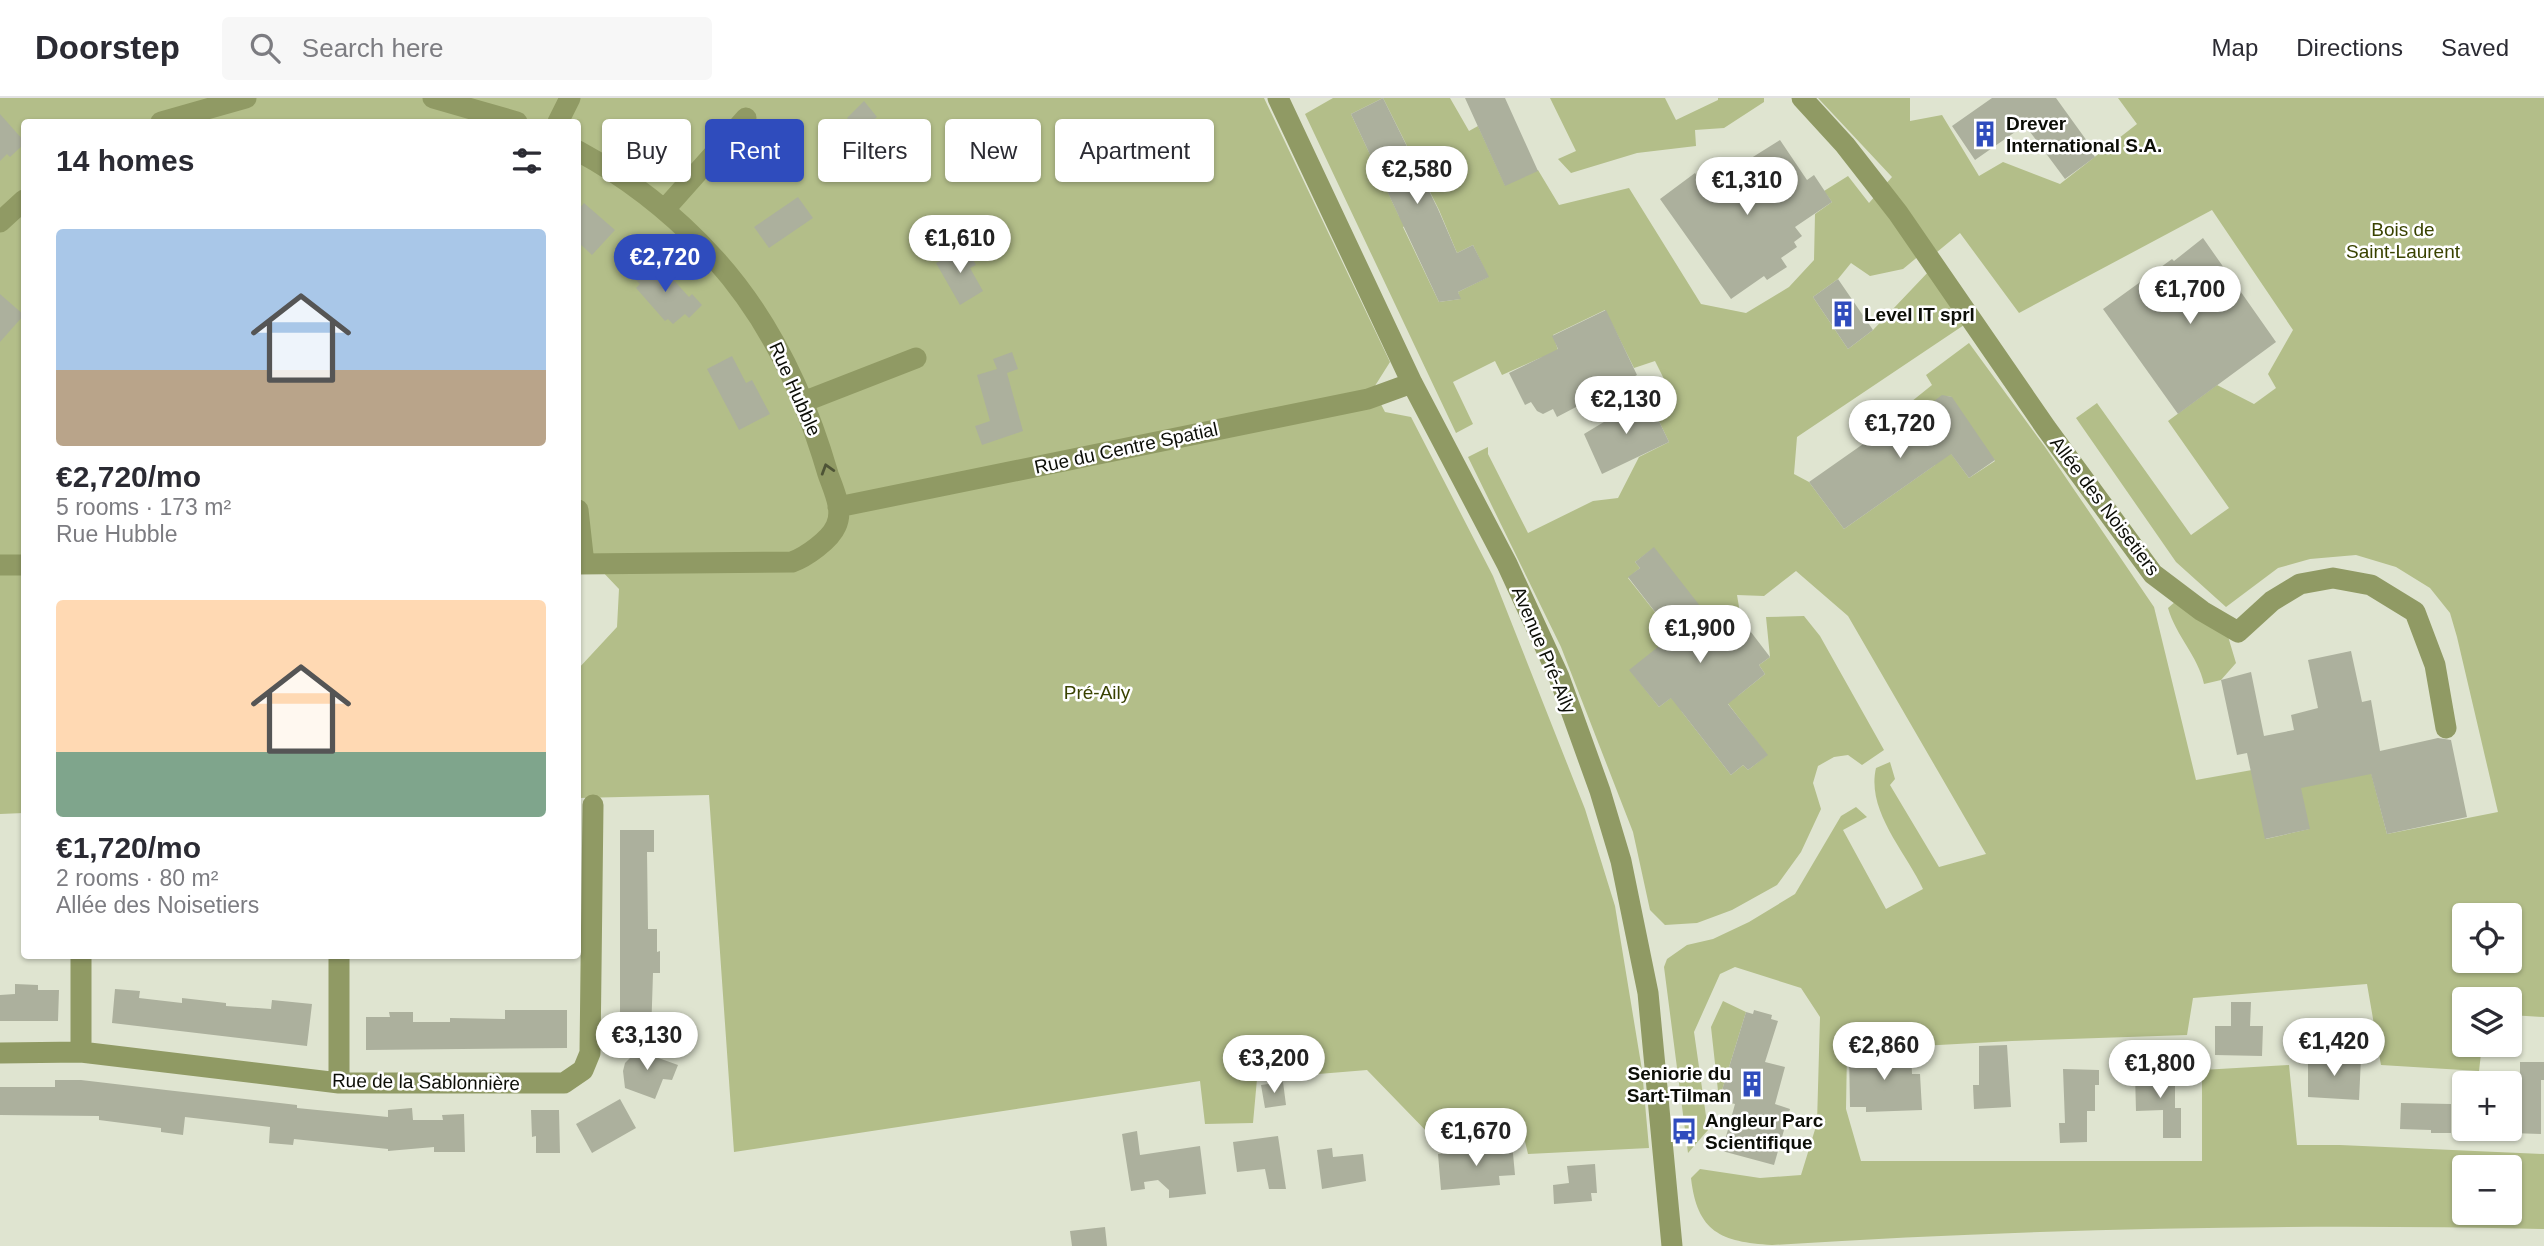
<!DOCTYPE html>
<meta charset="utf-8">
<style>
body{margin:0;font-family:Arial,sans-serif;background:#f7f7f7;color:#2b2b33;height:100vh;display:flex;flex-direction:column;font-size:26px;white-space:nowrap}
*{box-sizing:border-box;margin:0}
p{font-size:23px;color:#7c7c81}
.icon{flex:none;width:38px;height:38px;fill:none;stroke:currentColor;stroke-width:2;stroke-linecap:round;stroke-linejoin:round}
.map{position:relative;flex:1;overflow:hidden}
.panel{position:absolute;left:21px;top:21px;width:560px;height:840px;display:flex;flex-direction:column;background:#fff;border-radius:7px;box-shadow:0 2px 5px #0004}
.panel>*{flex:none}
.hud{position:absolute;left:602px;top:21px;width:665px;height:63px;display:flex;gap:14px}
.fabs{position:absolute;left:2452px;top:805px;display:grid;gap:14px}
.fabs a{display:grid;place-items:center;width:70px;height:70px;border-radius:7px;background:#fff;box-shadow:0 2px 5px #0004;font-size:35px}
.price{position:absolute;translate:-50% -60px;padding:0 16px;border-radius:24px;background:#fff;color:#222;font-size:23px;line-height:46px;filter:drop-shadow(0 2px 4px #0008)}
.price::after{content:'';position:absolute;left:50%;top:42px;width:21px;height:16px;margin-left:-10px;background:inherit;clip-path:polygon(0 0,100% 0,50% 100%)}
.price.selected{background:#2f4cbd;color:#fff}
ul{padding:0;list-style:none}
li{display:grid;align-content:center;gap:14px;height:371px;padding:0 35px}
li span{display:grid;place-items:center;height:217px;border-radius:7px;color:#555}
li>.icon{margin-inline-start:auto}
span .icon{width:126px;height:126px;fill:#fffc;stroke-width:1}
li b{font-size:30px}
h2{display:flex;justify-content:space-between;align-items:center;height:84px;padding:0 35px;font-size:30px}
.chip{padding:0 24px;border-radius:7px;background:#fff;box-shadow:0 2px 5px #0004;font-size:24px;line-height:63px}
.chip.selected{background:#2f4cbd;color:#fff}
header{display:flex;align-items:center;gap:42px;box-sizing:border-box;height:98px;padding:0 35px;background:#fff;border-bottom:2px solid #e1e1e2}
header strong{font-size:33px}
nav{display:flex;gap:38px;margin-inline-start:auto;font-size:24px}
.search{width:490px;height:63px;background:#f7f7f7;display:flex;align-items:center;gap:18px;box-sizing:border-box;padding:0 24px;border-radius:7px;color:#7c7c81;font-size:26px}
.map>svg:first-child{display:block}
.green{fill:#b3be89;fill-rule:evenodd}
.building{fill:#acb09d}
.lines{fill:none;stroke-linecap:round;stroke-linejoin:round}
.minor{stroke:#909a64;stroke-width:21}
.oneway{stroke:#4e5436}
.labels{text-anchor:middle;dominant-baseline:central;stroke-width:5;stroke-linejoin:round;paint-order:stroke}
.poi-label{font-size:19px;font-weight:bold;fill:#0c0e07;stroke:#fff;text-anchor:start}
.park-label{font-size:19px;fill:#394200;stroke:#fff}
.street-label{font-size:19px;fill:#0c0e07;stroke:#fff}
</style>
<header>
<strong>Doorstep</strong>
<div class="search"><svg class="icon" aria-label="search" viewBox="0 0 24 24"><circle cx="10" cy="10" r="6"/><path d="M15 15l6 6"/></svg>Search here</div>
<nav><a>Map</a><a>Directions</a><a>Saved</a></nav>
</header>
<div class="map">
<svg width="2544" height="1148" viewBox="0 0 2544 1148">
<rect width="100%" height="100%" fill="#dfe4d0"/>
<path class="green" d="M0 0H1264L1390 264 1373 291 1385 314 1411 319 1493 478 1585 711 1615 808 1642 972 1649 1050 1528 1056 1522 1031 1433 1040 1367 972 1257 981 1253 1025 1205 1026 1200 983 734 1054 709 697 578 700V571L617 529 619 491 578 448V24H24V715L0 716Z
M1333 0H1450L1469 33 1478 28 1505 87 1538 72 1559 107 1629 90 1701 206 1746 215 1789 189 1814 162 1815 116 1832 104 1824 93 1848 78 1869 105 1892 79 1818 0H1910V23L1942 17 1979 78 2003 64 2060 86 2137 26 2118 0H2544V919L2510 917V901H2464V947H2482L2479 973 2381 967 2367 886 2193 900 2187 937 2012 943 1847 952 1846 1011 1861 1063H2202V972L2289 967 2297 1047H2340L2544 1056V1131C2286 1125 2029 1131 1772 1147 1721 1144 1697 1134 1691 1080L1700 1071 1760 1080 1801 1077 1817 1025 1820 919 1801 890 1735 869 1720 876 1694 934 1708 1032 1688 1055 1664 869 1667 861 1687 847 1713 841 1749 824 1795 796 1841 718 1856 709 1867 719 1843 732 1886 811 1923 791C1906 754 1866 713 1876 670L1890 664 1895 681 1890 687 1939 769 1986 756 1848 518 1796 473 1764 498 1737 497 1741 521 1731 529 1725 525 1711 535 1654 450 1635 464 1640 470 1628 480 1685 552 1630 572 1659 609 1677 595 1682 614 1731 677 1743 667 1748 672 1767 657 1726 603 1739 597 1765 576 1759 567 1770 559 1766 519 1804 518 1820 538 1884 652 1862 667 1848 657 1834 659 1818 668 1813 685 1821 711 1801 754 1777 787 1732 812 1697 825 1665 827 1650 812 1633 734 1561 549 1468 359 1488 349V356L1528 435 1593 403 1618 400 1639 359 1669 344 1646 296 1666 285 1655 263 1634 270 1605 212 1553 237 1559 255 1540 260 1502 277 1495 263 1453 284 1473 326 1456 335 1305 16ZM1383 0 1439 112 1457 155 1473 147 1488 179 1458 194 1460 201 1439 204 1403 129 1411 124 1399 118 1351 16ZM2212 112 2293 232 2268 276 2276 290 2254 306 2217 287 2168 323 2229 410 2191 437 2097 305 2076 320 2176 464 2226 509 2278 470 2310 461 2356 457 2396 469 2430 490 2450 515 2457 539 2498 714 2387 736 2368 663 2297 674 2309 731 2266 741 2252 672 2196 682 2154 509 2045 349 1969 245 1926 277 1932 287 1891 320 1894 324 1903 318 1906 324 1944 298 1952 299V303L1995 363 1969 380 1944 346 1935 367 1844 431 1809 384 1794 376 1797 339 1967 225 1931 171 1873 232 1848 251 1813 199 1838 181 1851 165 1870 178 1903 171 1932 147 1937 154 1960 135 2019 215ZM2464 817H2510V863H2464ZM2464 1069H2510V1115H2464Z
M1550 0H1665L1676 22 1718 2V0H1764V4L1724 30 1695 32 1696 48 1637 55 1571 75 1558 61 1576 53Z
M2176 503 2227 535 2236 565 2221 582 2204 586C2198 558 2176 538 2168 510Z
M1723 903 1746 914 1719 1002 1711 929Z"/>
<path class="building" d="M1383 0 1438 111 1457 155 1473 147 1489 179 1458 194 1461 201 1439 204 1351 16Z
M1465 0H1505L1538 73 1505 88Z
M1992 0H2056L2087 43 2085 46 2095 59 2065 81 2025 27 1975 62 1952 28Z
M864 3 877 19 871 24 891 48 869 65 847 39 854 33 852 30 854 28 847 20Z
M0 16 24 43V46L10 59 7 56 0 63Z
M1780 42 1807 82 1814 77 1832 104 1795 129 1802 138 1794 144 1797 149 1781 160 1787 169 1767 182 1764 178 1731 201 1660 101 1695 75 1705 89Z
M798 99 813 120 769 150 754 129Z
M584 105 615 132 592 157 578 144V112Z
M2203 140 2276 244 2178 316 2103 211 2172 161 2174 163Z
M965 148 976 167 970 170 983 193 960 207 936 165Z
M648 164 655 172 658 169 666 178 669 177 689 199 692 196 702 207 689 220 685 216 673 226 668 221 665 223 636 190 640 186 632 178Z
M1838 181 1873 232 1848 251 1813 199Z
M0 196 24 217 0 244Z
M1606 212 1637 277 1557 319 1553 311 1543 316 1537 313 1531 304 1525 307 1509 275 1558 251 1552 238Z
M1012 254 1018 271 1007 275 1023 333 982 347 975 328 990 323 977 277 997 271 993 261Z
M732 258 746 285 752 282 770 316 739 332 707 271Z
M1942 297 1952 299 1995 362 1969 380 1951 356 1844 431 1809 384 1903 318 1906 324Z
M1647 298 1669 344 1602 376 1584 336Z
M1654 449 1718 531 1725 525 1731 529 1741 521 1770 559 1759 567 1765 576 1728 606 1768 657 1748 672 1743 667 1731 677 1671 600 1659 609 1629 572 1673 537 1628 479 1640 470 1635 464Z
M2351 553 2362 604 2371 602 2380 653 2438 640 2451 642 2467 719 2387 736 2371 676 2301 690 2310 731 2265 741 2247 655 2237 657 2221 582 2251 574 2264 638 2294 632 2291 617 2318 610 2308 562Z
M620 732H654V754H647L648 831H657V854L660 853V875H653L651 938 620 937Z
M15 886 38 887V892H59L58 923H0V897L15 896Z
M115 891 140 893 139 900 182 905V900L226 905V908L271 911 272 902 312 906 307 948 112 925Z
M2231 904H2251L2250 928H2263L2262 958 2215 957V928H2231Z
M505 912H567V950L366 952V919H390L389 914H413V924H450V920L505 921Z
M1754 912 1772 917 1771 921 1778 923 1765 964 1785 969 1775 1006 1790 1011 1774 1067 1722 1053 1735 1006 1719 1002 1746 914 1753 916Z
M651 939 650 957 678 967 672 982 663 981 655 1001 625 990 623 973 625 965Z
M2007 947 2011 1009 1974 1011 1973 987H1979V948Z
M1911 952 1912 976H1920L1922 1012 1866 1014V1009H1850L1849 954Z
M2308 956H2323V960H2361L2359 1002 2308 999Z
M2520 964H2544V982H2541V1036L2510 1035V1003H2520Z
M2063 971 2099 972V987H2095V1013H2087V1044L2060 1045 2059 1025H2065Z
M2135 976H2175V1010H2181V1040H2163V1012L2136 1013Z
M55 982H81L166 992 297 1007V1010L388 1019V1012L412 1010 413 1022H443L442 1017 464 1016 465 1054H434V1049L388 1053V1051L294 1041 293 1047 269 1045 270 1029 185 1019 183 1037 161 1034V1030L99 1022V1018L0 1017V989H55Z
M1283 984 1286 1007 1265 1010 1261 987Z
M620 1001 636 1030 592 1055 576 1026Z
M2401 1005 2451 1006V1035H2431V1032L2400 1031Z
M531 1012H559L560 1055H536V1038L532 1039Z
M1137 1033 1140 1057 1200 1048 1206 1096 1169 1100V1092L1158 1082 1144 1084 1145 1091 1131 1093 1122 1036Z
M1278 1038 1286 1091H1269L1265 1071 1237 1074 1233 1044Z
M1512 1045 1515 1077 1499 1078 1500 1087 1441 1092 1438 1056 1497 1052 1496 1047Z
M1332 1050 1333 1059 1363 1056 1366 1083 1322 1091 1317 1052Z
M1595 1066 1597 1095H1591L1592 1103 1554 1106 1553 1087 1569 1085 1567 1068Z
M1105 1129 1107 1148H1072L1070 1133Z"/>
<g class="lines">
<path class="minor" d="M433 0 517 24
M1278 0 1412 285 1507 466 1559 579 1600 693 1621 763 1648 895 1672 1148
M1802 0 1845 47 1898 115 2046 330 2153 476 2202 513 2238 534 2272 503 2300 486 2333 480 2371 487 2415 514 2435 567 2446 630
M161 24 246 0
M558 24 570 0
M578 53C630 81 675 117 715 161 771 223 805 297 828 376 833 391 844 412 836 428 830 442 806 459 792 464L578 466
M665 111 746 20
M0 124 24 102
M803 304 916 260
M838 409 1368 301 1412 285
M578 412 584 466
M0 467H24
M81 954V858
M0 955 81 954 339 985H564L583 972 590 955 593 707
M339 985V858"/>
</g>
<defs><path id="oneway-chevron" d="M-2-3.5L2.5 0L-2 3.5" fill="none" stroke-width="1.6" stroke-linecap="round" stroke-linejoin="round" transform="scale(1.75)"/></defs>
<use class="oneway" href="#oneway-chevron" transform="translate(827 371) rotate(-107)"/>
<defs>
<g id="building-bare" transform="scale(2.1)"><path d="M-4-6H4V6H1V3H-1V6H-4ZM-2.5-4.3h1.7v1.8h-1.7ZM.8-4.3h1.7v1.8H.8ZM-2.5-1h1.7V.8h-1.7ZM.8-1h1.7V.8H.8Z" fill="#2f4cbd" stroke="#fff" stroke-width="2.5" paint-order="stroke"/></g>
<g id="bus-bare" transform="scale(2.1)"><path d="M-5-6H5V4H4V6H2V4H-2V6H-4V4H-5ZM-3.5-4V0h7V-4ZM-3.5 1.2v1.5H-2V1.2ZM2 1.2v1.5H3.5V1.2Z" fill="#2f4cbd" stroke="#fff" stroke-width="2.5" paint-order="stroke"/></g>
</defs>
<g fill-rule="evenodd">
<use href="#building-bare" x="1985" y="36"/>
<use href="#building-bare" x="1843" y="216"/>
<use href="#building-bare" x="1752" y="986"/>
<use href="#bus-bare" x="1684" y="1033"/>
</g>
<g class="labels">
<g class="poi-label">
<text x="2006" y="25">Drever<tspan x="2006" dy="22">International S.A.</tspan></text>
<text x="1864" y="216">Level IT sprl</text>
<text x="1731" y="975" text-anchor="end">Seniorie du<tspan x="1731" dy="22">Sart-Tilman</tspan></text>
<text x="1705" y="1022">Angleur Parc<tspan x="1705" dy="22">Scientifique</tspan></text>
</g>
<g class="park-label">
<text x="2403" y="131">Bois de<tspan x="2403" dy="22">Saint-Laurent</tspan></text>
<text x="1097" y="594">Pré-Aily</text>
</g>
<g class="street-label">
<text transform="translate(795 291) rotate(66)">Rue Hubble</text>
<text transform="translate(1126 350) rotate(-12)">Rue du Centre Spatial</text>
<text transform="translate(2105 408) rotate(53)">Allée des Noisetiers</text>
<text transform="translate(1544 552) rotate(67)">Avenue Pré-Aily</text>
<text transform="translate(426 984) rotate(1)">Rue de la Sablonnière</text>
</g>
</g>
</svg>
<div class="fabs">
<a><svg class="icon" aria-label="locate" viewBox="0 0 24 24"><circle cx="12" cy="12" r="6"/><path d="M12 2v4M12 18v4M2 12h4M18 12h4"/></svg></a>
<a><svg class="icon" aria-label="layers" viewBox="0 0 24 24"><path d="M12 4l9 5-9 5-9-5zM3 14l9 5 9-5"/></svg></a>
<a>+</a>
<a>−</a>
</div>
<b class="price" style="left:1417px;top:108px">€2,580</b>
<b class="price" style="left:1747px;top:119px">€1,310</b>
<b class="price" style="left:960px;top:177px">€1,610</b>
<b class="price selected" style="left:665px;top:196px">€2,720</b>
<b class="price" style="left:2190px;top:228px">€1,700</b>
<b class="price" style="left:1626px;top:338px">€2,130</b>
<b class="price" style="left:1900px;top:362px">€1,720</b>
<b class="price" style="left:1700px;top:567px">€1,900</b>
<b class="price" style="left:647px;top:974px">€3,130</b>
<b class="price" style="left:2334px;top:980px">€1,420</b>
<b class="price" style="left:1884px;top:984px">€2,860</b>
<b class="price" style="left:1274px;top:997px">€3,200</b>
<b class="price" style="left:2160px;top:1002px">€1,800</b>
<b class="price" style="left:1476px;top:1070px">€1,670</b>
<div class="hud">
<a class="chip">Buy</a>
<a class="chip selected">Rent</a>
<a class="chip">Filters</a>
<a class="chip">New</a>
<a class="chip">Apartment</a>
</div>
<section class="panel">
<h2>14 homes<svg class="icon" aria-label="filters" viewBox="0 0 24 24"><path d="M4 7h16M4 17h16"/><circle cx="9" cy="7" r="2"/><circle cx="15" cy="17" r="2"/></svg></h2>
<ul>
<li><span style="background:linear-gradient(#a9c7e8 65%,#b9a48a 0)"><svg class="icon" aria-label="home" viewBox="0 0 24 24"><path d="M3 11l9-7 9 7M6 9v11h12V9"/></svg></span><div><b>€2,720/mo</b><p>5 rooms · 173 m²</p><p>Rue Hubble</p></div></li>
<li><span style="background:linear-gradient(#ffd9b3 70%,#7fa58c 0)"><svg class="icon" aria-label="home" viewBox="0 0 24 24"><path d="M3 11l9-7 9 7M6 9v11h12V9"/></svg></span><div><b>€1,720/mo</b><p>2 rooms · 80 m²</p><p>Allée des Noisetiers</p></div></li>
</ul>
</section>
</div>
